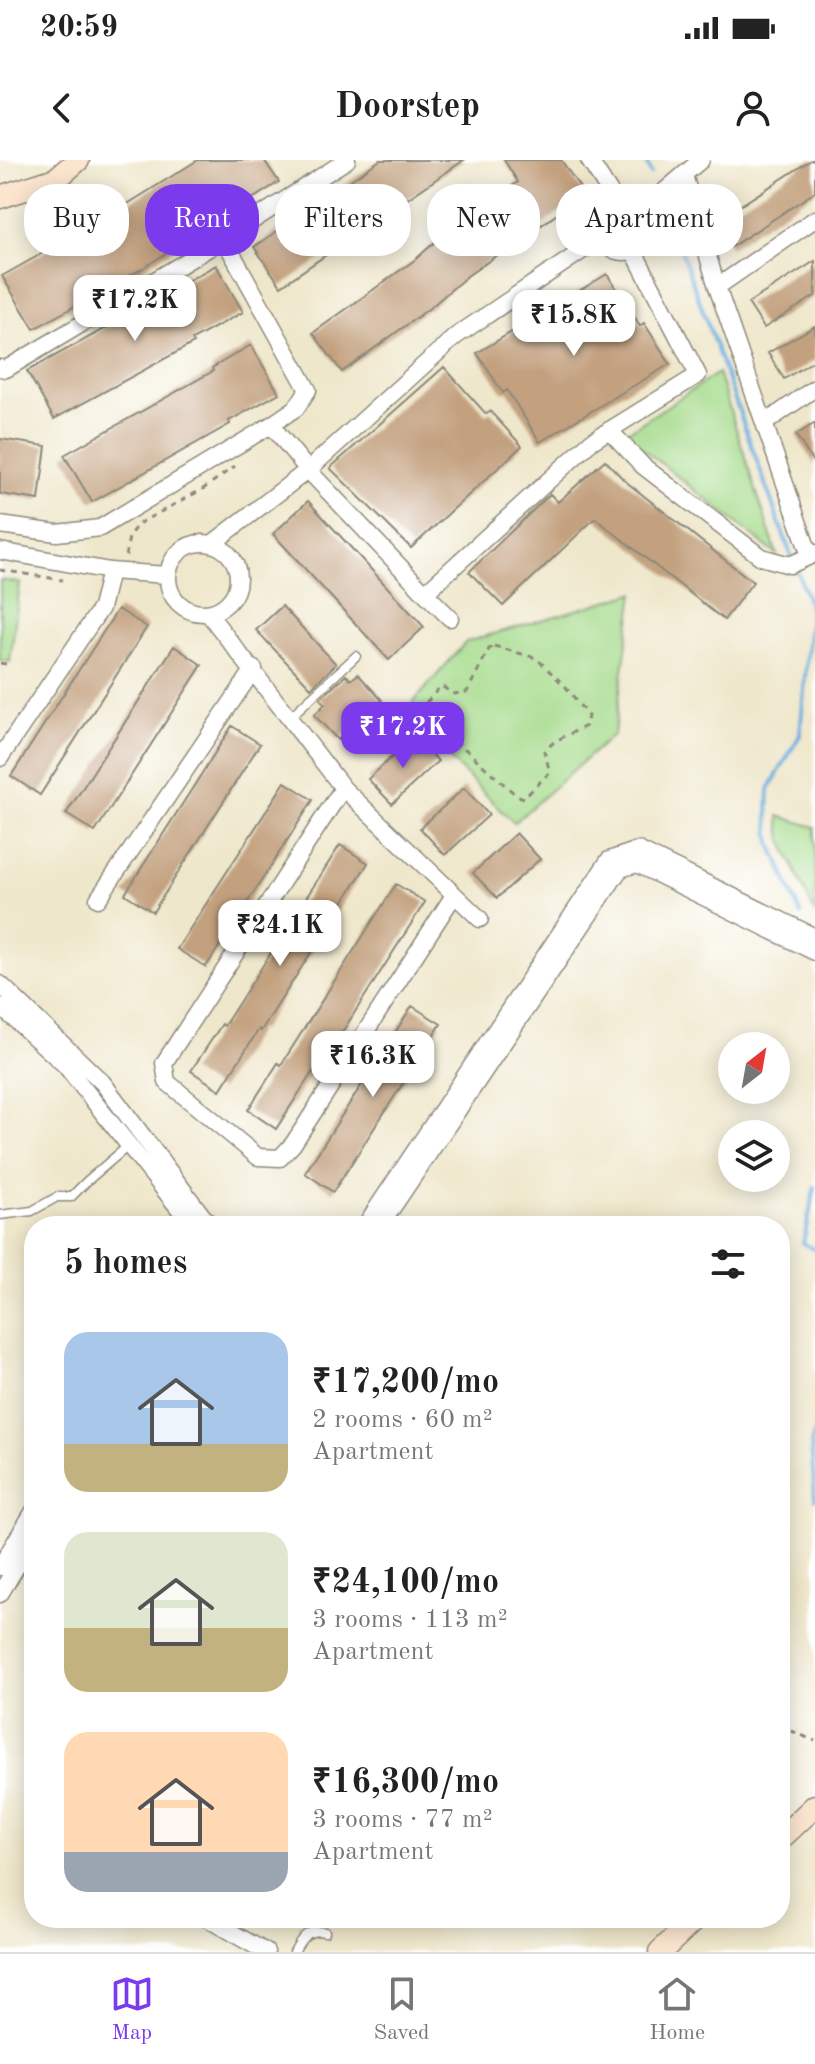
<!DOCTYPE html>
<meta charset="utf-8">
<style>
body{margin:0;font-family:"Old Standard TT",serif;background:#f2f2f2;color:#222;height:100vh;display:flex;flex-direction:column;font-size:30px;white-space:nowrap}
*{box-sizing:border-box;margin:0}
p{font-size:26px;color:#767676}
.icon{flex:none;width:44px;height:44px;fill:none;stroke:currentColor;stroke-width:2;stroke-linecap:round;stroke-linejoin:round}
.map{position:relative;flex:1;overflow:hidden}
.side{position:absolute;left:24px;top:1056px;width:766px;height:712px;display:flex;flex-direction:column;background:#fff;border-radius:32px;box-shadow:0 4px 20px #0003}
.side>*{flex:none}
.banner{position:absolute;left:24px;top:24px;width:768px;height:72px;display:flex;gap:16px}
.needle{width:52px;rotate:31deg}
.tools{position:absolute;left:718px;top:872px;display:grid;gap:16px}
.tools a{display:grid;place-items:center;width:72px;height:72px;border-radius:50%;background:#fff;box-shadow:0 4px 20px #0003;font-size:40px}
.price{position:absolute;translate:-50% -68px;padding:0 18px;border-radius:16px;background:#fff;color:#222;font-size:26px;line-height:52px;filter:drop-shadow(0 2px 4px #0008)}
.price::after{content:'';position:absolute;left:50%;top:48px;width:24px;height:18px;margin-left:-12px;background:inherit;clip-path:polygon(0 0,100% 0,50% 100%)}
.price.current{background:#7c3aed;color:#fff}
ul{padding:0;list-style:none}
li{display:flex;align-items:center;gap:24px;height:200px;padding:0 40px}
li span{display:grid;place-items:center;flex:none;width:224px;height:160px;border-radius:24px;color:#555}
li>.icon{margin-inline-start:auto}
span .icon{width:96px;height:96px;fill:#fffc;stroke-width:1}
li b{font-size:34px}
h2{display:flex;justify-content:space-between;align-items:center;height:96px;padding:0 40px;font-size:34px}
.tag{padding:0 28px;border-radius:32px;background:#fff;box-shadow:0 4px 20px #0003;font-size:28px;line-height:72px}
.tag.current{background:#7c3aed;color:#fff}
.status{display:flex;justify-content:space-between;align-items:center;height:56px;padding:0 40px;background:#fff;direction:ltr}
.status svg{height:22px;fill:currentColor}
header{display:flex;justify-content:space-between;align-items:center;height:104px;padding:0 40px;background:#fff;font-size:36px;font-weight:700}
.dock{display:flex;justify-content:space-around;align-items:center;height:112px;border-top:2px solid #e0e0e0;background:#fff;font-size:22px;color:#767676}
.dock a{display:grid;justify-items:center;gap:4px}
.dock .current{color:#7c3aed}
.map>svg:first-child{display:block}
.green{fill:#a6db8c;stroke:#68835c;stroke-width:2}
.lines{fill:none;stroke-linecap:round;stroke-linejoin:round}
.stream{stroke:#67acdd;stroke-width:4}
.building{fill:#c3a17f}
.lane-casing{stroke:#8d897b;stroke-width:11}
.street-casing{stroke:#8d897b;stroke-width:19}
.secondary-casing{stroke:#8d897b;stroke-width:25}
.path{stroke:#8d897b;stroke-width:3;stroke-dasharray:6 6;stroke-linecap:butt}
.lane{stroke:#fff;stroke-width:8}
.street{stroke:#fff;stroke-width:16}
.secondary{stroke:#fbe5cf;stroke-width:22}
</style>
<div class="status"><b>20:59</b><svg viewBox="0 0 49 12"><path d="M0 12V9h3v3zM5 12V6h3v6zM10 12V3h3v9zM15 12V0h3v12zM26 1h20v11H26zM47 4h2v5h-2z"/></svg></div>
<header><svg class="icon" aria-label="back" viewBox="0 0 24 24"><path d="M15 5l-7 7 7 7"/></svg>Doorstep<svg class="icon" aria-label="person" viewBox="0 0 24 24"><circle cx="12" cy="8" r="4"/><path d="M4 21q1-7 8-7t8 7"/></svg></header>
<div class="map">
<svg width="815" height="1792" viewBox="0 0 815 1792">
<rect width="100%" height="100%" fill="#fff"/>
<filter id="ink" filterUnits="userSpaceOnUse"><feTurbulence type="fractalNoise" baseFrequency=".0125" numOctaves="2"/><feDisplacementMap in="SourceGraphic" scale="16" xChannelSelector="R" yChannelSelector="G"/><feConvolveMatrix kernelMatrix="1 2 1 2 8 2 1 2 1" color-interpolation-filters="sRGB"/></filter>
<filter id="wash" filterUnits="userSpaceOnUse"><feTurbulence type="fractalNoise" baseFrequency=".006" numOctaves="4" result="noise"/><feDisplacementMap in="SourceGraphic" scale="32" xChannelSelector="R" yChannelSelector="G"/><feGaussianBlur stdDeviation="1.8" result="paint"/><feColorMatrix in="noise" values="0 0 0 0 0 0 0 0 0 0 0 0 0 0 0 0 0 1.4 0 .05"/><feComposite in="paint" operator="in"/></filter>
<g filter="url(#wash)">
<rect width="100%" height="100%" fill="#efe7cb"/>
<path class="green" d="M718 213 777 395 624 274Z
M0 420 20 423 10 502 0 500Z
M634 433 614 574 514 663 404 553 466 482Z
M779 656 815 667V754L782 680Z"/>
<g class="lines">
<path class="stream" d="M645 0 651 14
M665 46 792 398
M796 407 811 450 800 575 769 629 768 657 771 684 801 755
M815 1027 803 1083 815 1090
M815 1272 811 1282 815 1339"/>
</g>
<g id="blocks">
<path class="building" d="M198 0H264L279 22 143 108 34 169 2 116 105 58Z
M380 0H464L281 126 254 87Z
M504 0H561L585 35 467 116 431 147 342 212 313 173 416 99 446 72 518 22Z
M811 0H815V32L731 87 715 62Z
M815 101V136L764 168 748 143Z
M216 105 243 152 192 180 194 183 54 259 27 211 178 129 176 127Z
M607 114 640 166 644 163 670 204 540 282 507 230 503 233 477 193Z
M815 166V200L784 219 768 193Z
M251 185 279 233 229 261 230 264 92 342 64 295 213 211 212 208Z
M444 207 486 254 490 251 522 286 411 388 330 308Z
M815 263V305L796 275Z
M0 279 46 286 39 340 0 334Z
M605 300 625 321 753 422 724 460 595 358 503 446 469 412 550 334 558 342Z
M308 341 424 467 389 500 273 374Z
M282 446 336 504 311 528 256 470Z
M118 449 147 467 40 635 11 616Z
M174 486 202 505 95 672 66 654Z
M358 514 382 540 338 580 314 555 325 544 320 539 346 515 351 520Z
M232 566 260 584 153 752 125 734Z
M415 576 438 601 392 644 368 619Z
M285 622 313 640 206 807 177 789Z
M464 628 489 655 445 695 420 668Z
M516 673 540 699 497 738 473 713Z
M340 685 368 703 261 871 259 869 220 930 191 911 222 864 224 866Z
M396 724 425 742 318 910 315 908 276 969 248 950 278 903 281 905Z
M412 846 441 864 333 1032 305 1013Z"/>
</g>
</g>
<g filter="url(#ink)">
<use href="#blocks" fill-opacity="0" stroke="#8d897b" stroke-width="2"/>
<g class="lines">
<g class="lane-casing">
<path id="lane" d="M290 557 356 496
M0 1055 32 1051 57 1037H71L87 1021 128 986
M294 1792C301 1778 308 1768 325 1772"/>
</g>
<g class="street-casing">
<path id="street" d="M589 0 618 45
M684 15 717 127 810 396 815 393
M600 68a24 24 0 1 1 48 0a24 24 0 1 1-48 0Z
M641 51 701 0
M224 79 347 0
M717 127 815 59
M0 208 6 209 224 79 308 230 296 248 271 265 100 368 57 373 0 365
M765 263 815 228
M271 265 308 310 425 433 592 281 698 215 633 90
M609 270 643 306 761 397 790 405 810 396
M168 418a35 35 0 1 1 70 0a35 35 0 1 1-70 0Z
M213 383 308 310 456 176 601 78
M0 391 110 411 167 415
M425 433 450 458
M208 453 343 628 480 759
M0 598 101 448 110 411
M343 628 164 903 167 922 258 997 280 998 293 984 454 735
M98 739 254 509
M0 824 103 923 210 1066
M0 846 65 905 193 1066
M365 1066 609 700 638 690 815 777
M380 1066 620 709 637 704 815 792
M0 1407 34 1351
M0 1434 34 1377
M206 1758 266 1792"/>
</g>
<g class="secondary-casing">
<path id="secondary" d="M0 37 56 19 78 0
M780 1679 815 1646
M660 1792 696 1758"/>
</g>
<path class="path" d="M126 396 129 376 138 364 203 329 235 306
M0 410 63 420
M494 486 536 498 566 527 588 556 586 566 555 581 544 591 550 612 524 638 516 635 424 552 422 547 441 526 454 534 467 532 489 489Z
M0 503 11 505
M780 1566 815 1581"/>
<use href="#lane" class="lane"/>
<use href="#street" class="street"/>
<use href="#secondary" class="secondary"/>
</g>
</g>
</svg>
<div class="tools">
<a><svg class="needle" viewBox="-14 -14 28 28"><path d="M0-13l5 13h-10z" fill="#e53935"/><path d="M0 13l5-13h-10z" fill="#767676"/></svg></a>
<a><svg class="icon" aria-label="layers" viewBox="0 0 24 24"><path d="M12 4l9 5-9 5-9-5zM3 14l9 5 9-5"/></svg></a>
</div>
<b class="price" style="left:135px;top:183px">₹17.2K</b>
<b class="price" style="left:574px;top:198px">₹15.8K</b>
<b class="price current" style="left:403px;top:610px">₹17.2K</b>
<b class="price" style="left:280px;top:808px">₹24.1K</b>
<b class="price" style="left:373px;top:939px">₹16.3K</b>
<div class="banner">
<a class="tag">Buy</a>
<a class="tag current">Rent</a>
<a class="tag">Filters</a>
<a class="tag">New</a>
<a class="tag">Apartment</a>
</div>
<section class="side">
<h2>5 homes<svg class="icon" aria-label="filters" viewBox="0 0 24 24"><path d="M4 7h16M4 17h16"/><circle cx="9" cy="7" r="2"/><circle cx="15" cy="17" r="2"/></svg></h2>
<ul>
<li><span style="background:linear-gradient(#a9c7e8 70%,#c2b280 0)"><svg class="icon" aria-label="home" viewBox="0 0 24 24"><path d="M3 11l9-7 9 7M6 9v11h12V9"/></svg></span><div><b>₹17,200/mo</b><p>2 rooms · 60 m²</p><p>Apartment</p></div></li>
<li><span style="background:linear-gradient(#dfe7d0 60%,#c2b280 0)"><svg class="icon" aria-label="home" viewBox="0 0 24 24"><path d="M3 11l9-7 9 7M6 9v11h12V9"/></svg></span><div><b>₹24,100/mo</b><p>3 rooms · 113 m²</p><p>Apartment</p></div></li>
<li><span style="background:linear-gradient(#ffd9b3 75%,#9aa5b1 0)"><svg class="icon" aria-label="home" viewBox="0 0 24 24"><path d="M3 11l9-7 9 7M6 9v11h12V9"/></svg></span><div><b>₹16,300/mo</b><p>3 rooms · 77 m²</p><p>Apartment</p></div></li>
</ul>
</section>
</div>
<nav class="dock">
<a class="current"><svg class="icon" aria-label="map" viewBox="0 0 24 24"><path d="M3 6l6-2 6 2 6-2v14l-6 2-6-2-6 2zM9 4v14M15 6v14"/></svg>Map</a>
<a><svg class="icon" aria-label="saved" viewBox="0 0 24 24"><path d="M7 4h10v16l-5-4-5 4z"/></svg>Saved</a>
<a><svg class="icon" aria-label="home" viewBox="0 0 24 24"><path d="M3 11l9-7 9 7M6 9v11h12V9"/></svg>Home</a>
</nav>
